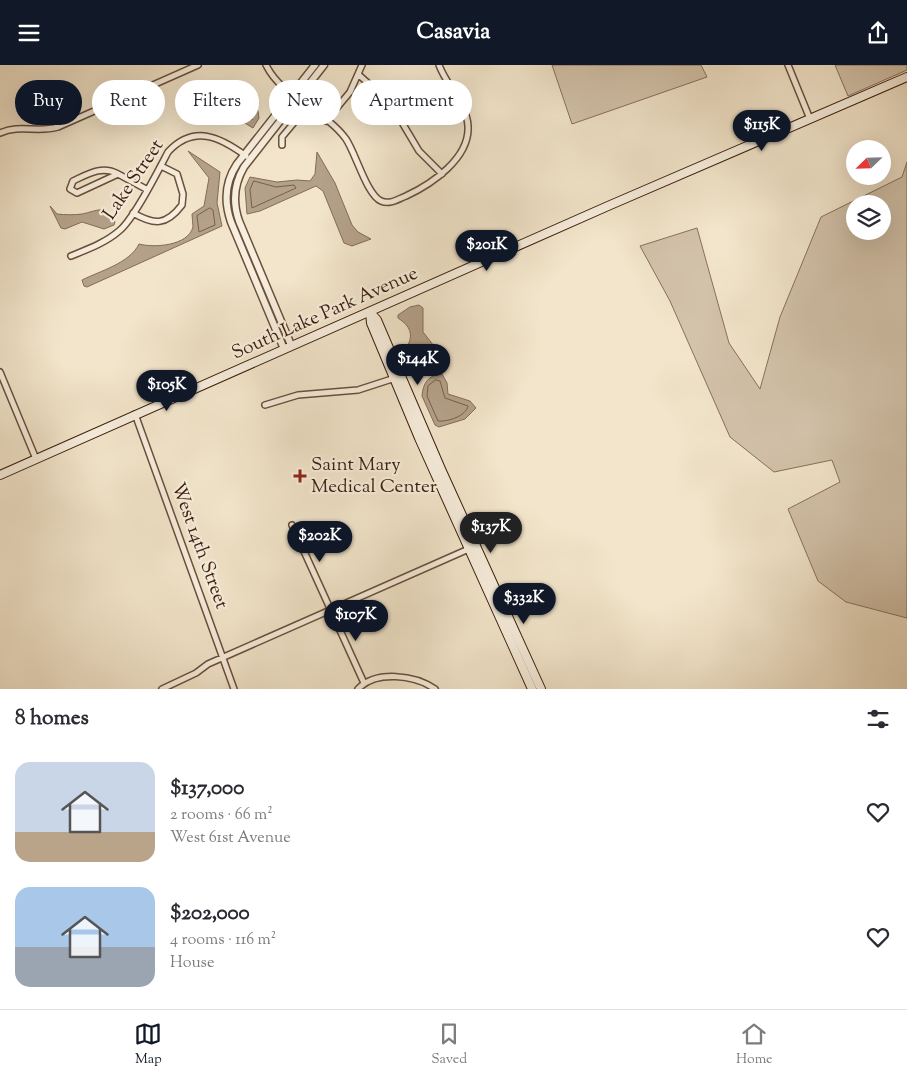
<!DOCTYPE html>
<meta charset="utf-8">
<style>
body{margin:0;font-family:"Sorts Mill Goudy",serif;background:#f7f7f7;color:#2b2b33;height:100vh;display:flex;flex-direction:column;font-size:19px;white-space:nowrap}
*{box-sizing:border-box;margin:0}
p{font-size:16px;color:#7c7c81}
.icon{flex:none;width:28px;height:28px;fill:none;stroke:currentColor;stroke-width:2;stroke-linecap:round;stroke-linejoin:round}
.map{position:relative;height:624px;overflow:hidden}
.details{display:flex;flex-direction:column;background:#fff;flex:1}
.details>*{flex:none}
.top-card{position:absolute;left:15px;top:15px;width:500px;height:45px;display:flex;gap:10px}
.needle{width:32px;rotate:247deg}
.controls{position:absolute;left:846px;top:75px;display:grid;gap:10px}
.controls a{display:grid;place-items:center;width:45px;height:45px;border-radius:50%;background:#fff;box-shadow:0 5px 20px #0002;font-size:25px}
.price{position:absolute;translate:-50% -42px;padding:0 11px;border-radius:18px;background:#111827;color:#fff;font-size:16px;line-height:32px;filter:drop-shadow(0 1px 2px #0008)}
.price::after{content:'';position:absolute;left:50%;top:30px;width:15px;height:11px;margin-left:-8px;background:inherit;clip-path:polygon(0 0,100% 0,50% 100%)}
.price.on{background:#222;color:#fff}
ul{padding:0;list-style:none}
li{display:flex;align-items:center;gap:15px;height:125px;padding:0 15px}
li span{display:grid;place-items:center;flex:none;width:140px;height:100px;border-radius:15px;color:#555}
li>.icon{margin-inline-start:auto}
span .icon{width:60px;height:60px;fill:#fffc;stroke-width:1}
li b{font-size:21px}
h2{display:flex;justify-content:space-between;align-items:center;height:60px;padding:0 15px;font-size:21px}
.tag{padding:0 18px;border-radius:22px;background:#fff;box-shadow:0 5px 20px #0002;font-size:18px;line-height:45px}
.tag.on{background:#111827;color:#fff}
header{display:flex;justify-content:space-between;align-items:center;height:65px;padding:0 15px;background:#111827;color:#fff;font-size:22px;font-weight:800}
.dock{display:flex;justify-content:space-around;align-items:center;height:70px;border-top:1px solid #e1e1e2;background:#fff;font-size:14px;color:#7c7c81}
.dock a{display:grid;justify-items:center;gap:2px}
.dock .on{color:#111827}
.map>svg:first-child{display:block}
.green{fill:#d3c3ab;stroke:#87705c;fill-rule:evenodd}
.water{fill:#b4a18a;stroke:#846c58}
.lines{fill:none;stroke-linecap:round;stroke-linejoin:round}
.shore{stroke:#785f4b;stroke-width:1}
.minor-casing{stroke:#694f3c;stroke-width:8}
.tertiary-casing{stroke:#694f3c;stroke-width:9}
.secondary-casing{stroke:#3b1d0c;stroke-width:10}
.minor{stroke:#f7eedd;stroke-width:5}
.tertiary{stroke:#f7eedd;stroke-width:6}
.secondary{stroke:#f7eedd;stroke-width:8}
.poi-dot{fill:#8f2418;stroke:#f7eedd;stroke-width:2}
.labels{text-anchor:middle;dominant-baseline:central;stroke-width:4.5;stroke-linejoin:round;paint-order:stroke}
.street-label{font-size:19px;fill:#3b1d0c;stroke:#f7eedd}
.poi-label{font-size:19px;fill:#3b1d0c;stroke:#f7eedd;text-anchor:start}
</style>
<header><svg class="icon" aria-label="menu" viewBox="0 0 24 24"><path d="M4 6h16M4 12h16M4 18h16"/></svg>Casavia<svg class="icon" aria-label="share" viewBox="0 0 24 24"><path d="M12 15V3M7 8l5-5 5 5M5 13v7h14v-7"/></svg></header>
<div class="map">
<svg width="907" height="624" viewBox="0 0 907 624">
<rect width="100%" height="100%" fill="#f2e5cb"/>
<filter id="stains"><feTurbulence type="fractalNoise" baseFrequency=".004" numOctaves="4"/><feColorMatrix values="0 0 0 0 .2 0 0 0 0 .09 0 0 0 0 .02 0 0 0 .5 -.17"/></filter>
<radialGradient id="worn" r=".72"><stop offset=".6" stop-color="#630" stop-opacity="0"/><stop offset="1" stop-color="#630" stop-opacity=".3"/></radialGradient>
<path class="green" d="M552 0H701L707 12 572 59Z
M835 0H907V5L848 31Z
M907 97V553L846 537 818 516 788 444 840 417 832 395 774 407 730 372 670 236 640 181 697 163 729 278 760 324 780 252 821 152 902 112ZM855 139H882V166H855Z"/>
<path class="water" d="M234 22H238L244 33 258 46 259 53 253 63 225 46Z
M188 86 220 107 217 138 222 161 87 222 84 221 82 215C100 206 130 198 139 179 154 183 188 181 193 162 193 158 192 153 192 149L204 141 209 113Z
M317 87 335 118 352 160 358 167 371 174 352 181 344 178 323 126 316 121 260 146 247 149 245 123 250 112 277 117 297 115 310 116 315 109Z
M50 141 57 149C66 150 73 150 82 149 97 146 108 138 115 157L114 160 104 164 82 157 65 164 61 163Z
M419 240 423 243V267L434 281 424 292 412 291 407 282C414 269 410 261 398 253V250L410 242Z
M442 309 447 318 448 329 470 336 476 343 465 354 439 362 435 360 422 331C423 318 428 310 442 309Z"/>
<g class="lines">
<path class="shore" d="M234 33H238L254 49 252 55 231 44Z
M254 116 276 122 294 120 296 123 252 143 250 125Z
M210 143 213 145 215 160 199 167 197 151Z
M436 315 440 316 445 333 468 341C466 351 448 357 438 356L427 331 428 321Z"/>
<g class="minor-casing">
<path id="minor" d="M266 0C282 33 325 45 346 74 356 89 367 130 381 136 390 140 398 134 406 131 432 119 470 93 468 61 467 39 446 20 439 0
M788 0 810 54
M359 10 391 39 419 86 442 109
M326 56 350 27 362 0
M0 68C20 59 37 68 58 62L198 0
M282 80V72L308 41
M118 109C102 100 88 109 73 116L70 124 77 128 118 109 146 124
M133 148C154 160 166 161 182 140L183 129 177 109 161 101
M71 191C88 184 105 178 119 166 134 154 158 106 168 87 194 59 220 72 246 91
M0 307 36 394
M265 340 298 330 358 325 395 313
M135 349 234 624
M292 460 364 618
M162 624 196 608 208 599 471 483
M358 624C376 605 415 610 435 624"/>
</g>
<g class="tertiary-casing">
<path id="tertiary" d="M291 280 239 156C232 136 234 119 244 102L324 0
M284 284 231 157C224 137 225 117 237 99L315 0"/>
</g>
<g class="secondary-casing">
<path id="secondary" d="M370 247 377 255 441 404 541 624
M370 247 371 258 419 373 532 624
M0 410 608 141 907 12"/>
</g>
<use href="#minor" class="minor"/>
<use href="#tertiary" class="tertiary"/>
<use href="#secondary" class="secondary"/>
</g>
<path class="poi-dot" d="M297.5 403.5h5v5h5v5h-5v5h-5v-5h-5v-5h5z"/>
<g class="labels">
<g class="street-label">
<text transform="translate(134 115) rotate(-56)">Lake Street</text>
<text transform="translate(325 249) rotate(-24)">South Lake Park Avenue</text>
<text transform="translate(199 481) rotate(70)">West 14th Street</text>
</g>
<g class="poi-label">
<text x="311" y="400">Saint Mary<tspan x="311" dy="22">Medical Center</tspan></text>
</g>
</g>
<rect width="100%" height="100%" filter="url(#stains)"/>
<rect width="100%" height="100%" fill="url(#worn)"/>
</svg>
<div class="controls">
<a><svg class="needle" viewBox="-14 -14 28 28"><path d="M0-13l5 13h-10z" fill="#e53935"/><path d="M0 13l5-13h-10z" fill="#7c7c81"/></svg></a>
<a><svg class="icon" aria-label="layers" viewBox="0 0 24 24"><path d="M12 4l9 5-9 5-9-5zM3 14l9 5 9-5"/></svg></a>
</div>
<b class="price" style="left:762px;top:87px">$115K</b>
<b class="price" style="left:487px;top:207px">$201K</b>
<b class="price" style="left:418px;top:321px">$144K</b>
<b class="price" style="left:167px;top:347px">$105K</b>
<b class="price on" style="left:491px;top:489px">$137K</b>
<b class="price" style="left:320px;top:498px">$202K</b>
<b class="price" style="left:524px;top:560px">$332K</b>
<b class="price" style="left:356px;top:577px">$107K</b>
<div class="top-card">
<a class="tag on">Buy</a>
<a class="tag">Rent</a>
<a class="tag">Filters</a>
<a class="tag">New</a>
<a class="tag">Apartment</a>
</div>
</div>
<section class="details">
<h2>8 homes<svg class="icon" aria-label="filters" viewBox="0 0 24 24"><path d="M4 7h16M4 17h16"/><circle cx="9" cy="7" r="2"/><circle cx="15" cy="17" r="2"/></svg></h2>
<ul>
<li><span style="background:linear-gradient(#c9d6e8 70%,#b9a48a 0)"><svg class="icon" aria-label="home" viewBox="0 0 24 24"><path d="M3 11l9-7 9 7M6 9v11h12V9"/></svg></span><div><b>$137,000</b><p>2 rooms · 66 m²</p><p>West 61st Avenue</p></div><svg class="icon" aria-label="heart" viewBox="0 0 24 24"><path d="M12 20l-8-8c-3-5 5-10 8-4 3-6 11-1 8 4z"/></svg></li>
<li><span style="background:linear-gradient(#a9c7e8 60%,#9aa5b1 0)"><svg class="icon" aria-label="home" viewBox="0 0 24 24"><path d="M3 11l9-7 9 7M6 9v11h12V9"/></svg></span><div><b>$202,000</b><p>4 rooms · 116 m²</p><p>House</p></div><svg class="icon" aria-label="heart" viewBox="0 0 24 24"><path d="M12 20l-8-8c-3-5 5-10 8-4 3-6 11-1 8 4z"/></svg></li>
</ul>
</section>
<nav class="dock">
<a class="on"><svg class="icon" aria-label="map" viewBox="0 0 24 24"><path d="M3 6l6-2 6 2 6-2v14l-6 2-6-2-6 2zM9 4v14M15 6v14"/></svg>Map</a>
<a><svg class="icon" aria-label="saved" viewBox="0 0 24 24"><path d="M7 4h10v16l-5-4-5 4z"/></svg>Saved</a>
<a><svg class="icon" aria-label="home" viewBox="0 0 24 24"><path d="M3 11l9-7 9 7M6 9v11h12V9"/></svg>Home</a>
</nav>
